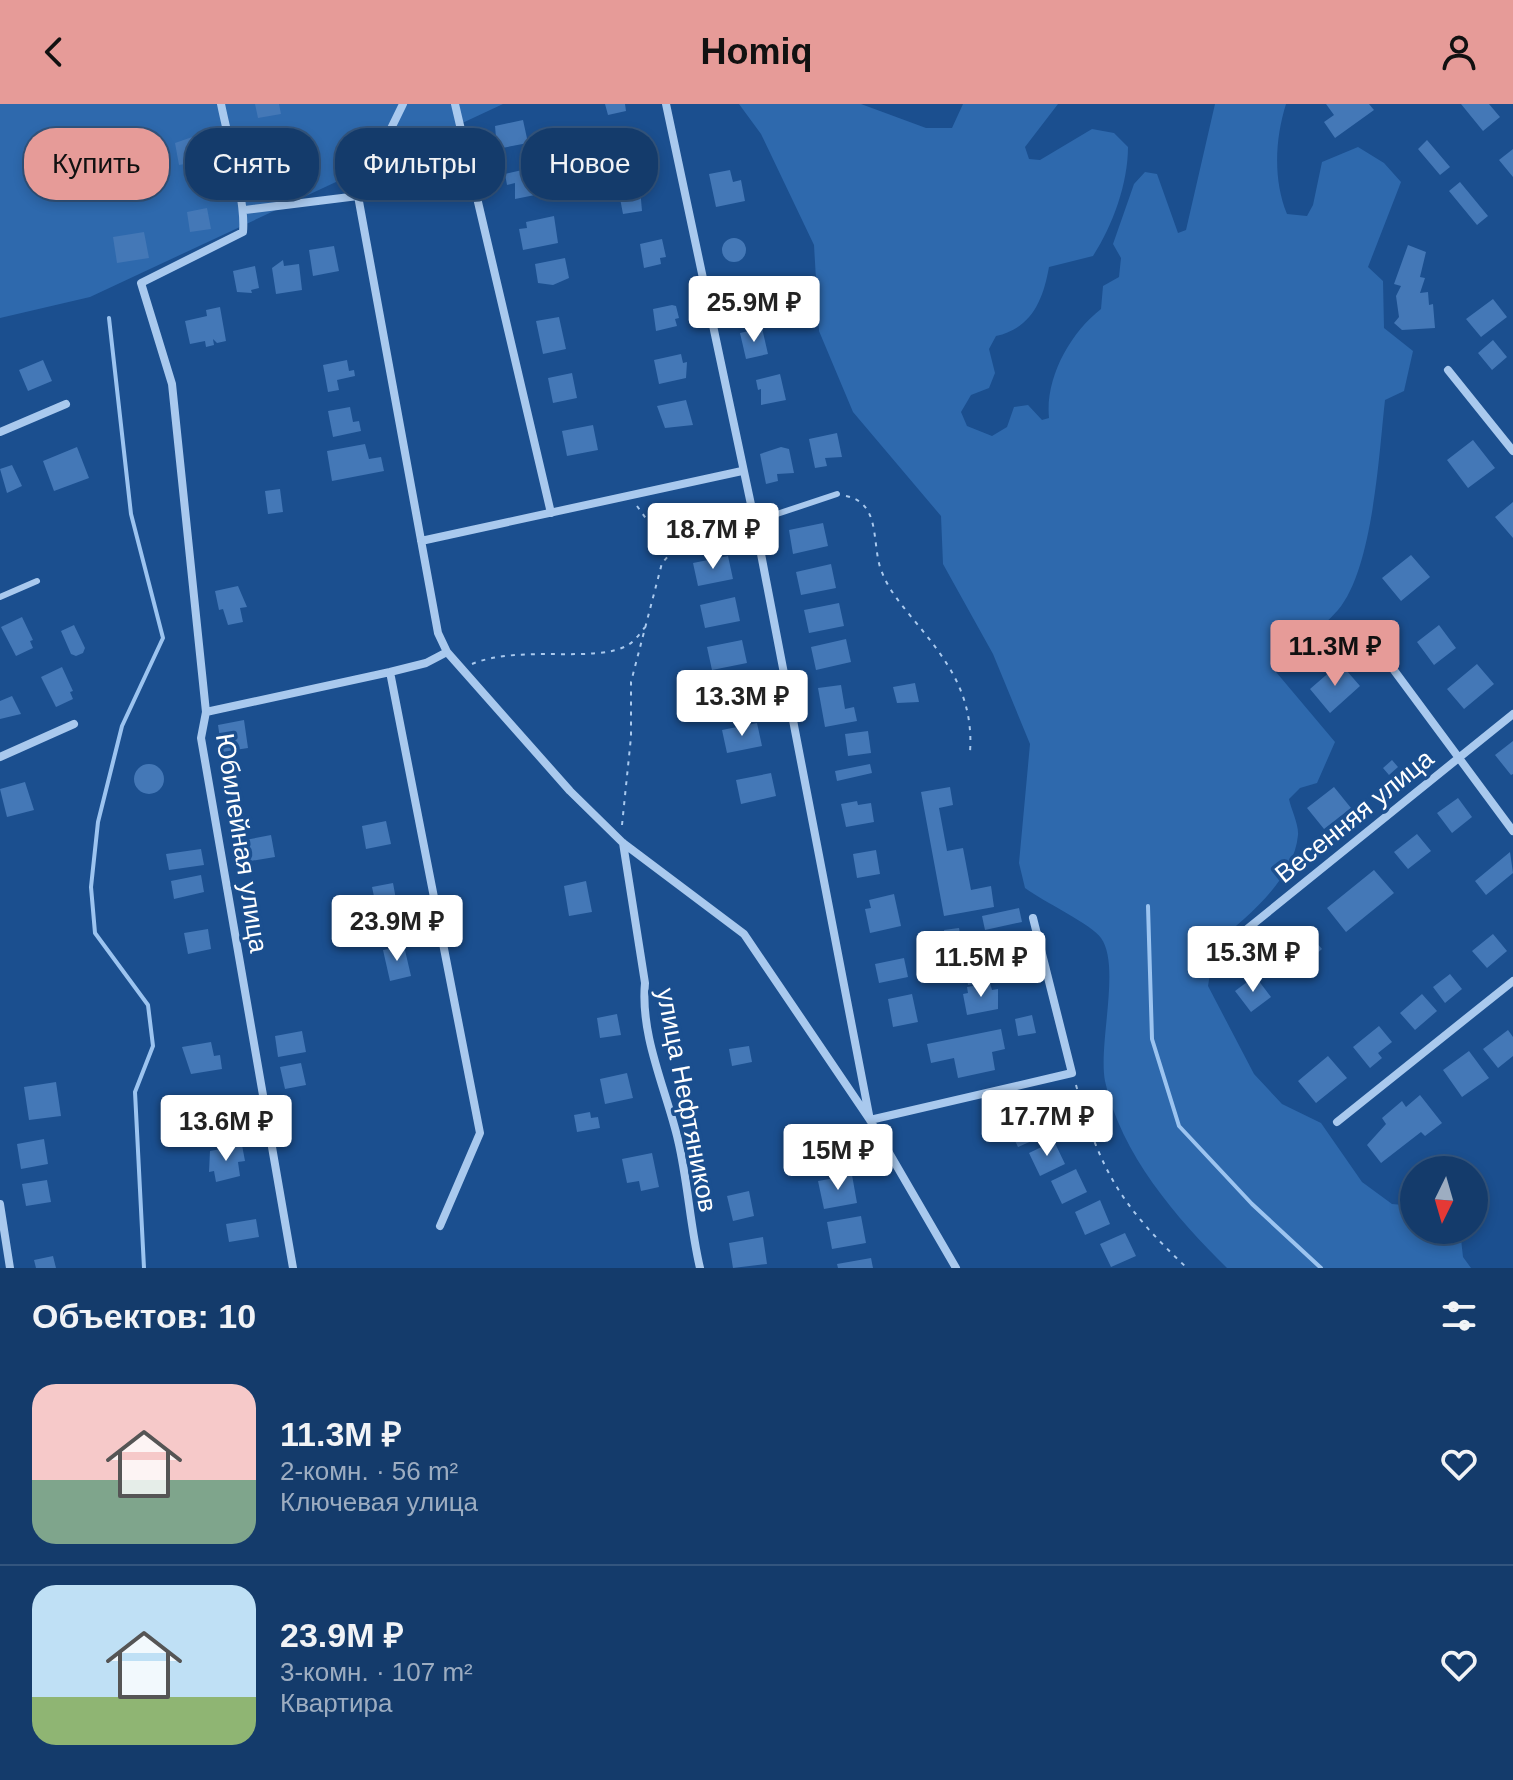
<!DOCTYPE html>
<html lang="ru">
<meta charset="utf-8">
<style>
body{margin:0;font-family:Arial,sans-serif;background:#214673;color:#f1f3f6;height:100vh;display:flex;flex-direction:column;font-size:30px;white-space:nowrap}
*{box-sizing:border-box;margin:0}
p{font-size:26px;color:#9dadc1}
.icon{flex:none;width:44px;height:44px;fill:none;stroke:currentColor;stroke-width:2;stroke-linecap:round;stroke-linejoin:round}
.map{position:relative;height:1164px;overflow:hidden}
.sheet{display:flex;flex-direction:column;background:#143b6b;flex:1}
.sheet>*{flex:none}
.top-card{position:absolute;left:24px;top:24px;width:800px;height:72px;display:flex;gap:16px}
.needle{width:52px;rotate:185deg}
.fabs{position:absolute;left:1400px;top:1052px;display:grid;gap:16px}
.fabs a{display:grid;place-items:center;width:88px;height:88px;border-radius:50%;background:#143b6b;box-shadow:0 4px 12px #0003,0 0 0 2px #33557e;font-size:40px}
.price{position:absolute;translate:-50% -68px;padding:0 18px;border-radius:8px;background:#fff;color:#222;font-size:26px;line-height:52px;filter:drop-shadow(0 2px 4px #0008)}
.price::after{content:'';position:absolute;left:50%;top:48px;width:24px;height:18px;margin-left:-12px;background:inherit;clip-path:polygon(0 0,100% 0,50% 100%)}
.price.on{background:#e69b98;color:#111}
ul{padding:0;list-style:none}
li{display:flex;align-items:center;gap:24px;height:200px;padding:0 32px}
li+li{border-top:2px solid #33557e}
li span{display:grid;place-items:center;flex:none;width:224px;height:160px;border-radius:24px;color:#555}
li>.icon{margin-inline-start:auto}
span .icon{width:96px;height:96px;fill:#fffc;stroke-width:1}
li b{font-size:34px}
h2{display:flex;justify-content:space-between;align-items:center;height:96px;padding:0 32px;font-size:34px}
.pill{padding:0 28px;border-radius:32px;background:#143b6b;box-shadow:0 4px 12px #0003,0 0 0 2px #33557e;font-size:28px;line-height:72px}
.pill.on{background:#e69b98;color:#111}
header{display:flex;justify-content:space-between;align-items:center;height:104px;padding:0 32px;background:#e69b98;color:#111;font-size:36px;font-weight:700}
.map>svg:first-child{display:block}
.green{fill:#2e69ad}
.lines{fill:none;stroke-linecap:round;stroke-linejoin:round}
.stream{stroke:#9cc4f0;stroke-width:4}
.building{fill:#4478b7}
.path{stroke:#a9c9ee;stroke-width:2;stroke-dasharray:4 6;stroke-linecap:butt}
.service{stroke:#a9c9ee;stroke-width:6}
.minor{stroke:#a9c9ee;stroke-width:8}
.labels{text-anchor:middle;dominant-baseline:central;stroke-width:7;stroke-linejoin:round;paint-order:stroke}
.street-label{font-size:26px;fill:#fff;stroke:#1b4f8f}
</style>
<header><svg class="icon" aria-label="back" viewBox="0 0 24 24"><path d="M15 5l-7 7 7 7"/></svg>Homiq<svg class="icon" aria-label="person" viewBox="0 0 24 24"><circle cx="12" cy="8" r="4"/><path d="M4 21q1-7 8-7t8 7"/></svg></header>
<div class="map">
<svg width="1513" height="1164" viewBox="0 0 1513 1164">
<rect width="100%" height="100%" fill="#1b4f8f"/>
<path class="green" d="M0 0H503L90 193 0 214Z
M739 0H861L926 24H952L963 0H1058L1025 43 1029 55 1040 56 1092 25 1114 29 1128 43C1128 79 1113 121 1093 152L1049 163C1043 196 1032 224 996 232L989 245 995 269 989 284 971 291 961 308 967 322 992 332 1007 323 1014 303 1028 301 1042 316 1049 314C1045 274 1070 229 1101 205L1103 182 1119 173 1121 154 1113 140 1134 80 1145 68 1157 70 1178 129 1186 126 1215 0H1286C1275 35 1273 76 1287 110L1307 112 1313 101 1322 58 1358 43 1384 59 1401 78 1368 163 1383 177 1384 224 1413 247 1404 287 1385 296C1379 350 1373 465 1338 506 1320 527 1292 543 1271 562L1335 638 1317 679 1300 684 1289 695C1291 705 1299 721 1298 731 1294 775 1247 814 1215 839L1208 882 1254 970 1282 1000 1321 1019 1362 1078 1392 1100 1414 1102V1126H1460L1463 1153 1471 1164H1227C1177 1115 1120 1049 1105 977 1098 939 1121 862 1101 834 1093 821 1042 797 1025 784L1019 759 1030 640 993 550 943 460 941 412 853 308 819 227 814 141 761 30Z"/>
<g class="lines">
<path class="stream" d="M109 214 131 410 163 534 122 622 98 718 91 783 95 829 148 901 153 942 135 988 144 1164
M1148 802 1152 935 1179 1022 1252 1100 1321 1164"/>
</g>
<path class="building" d="M255 0H279L281 10 258 14Z
M605 0H625L626 7 608 11Z
M1326 0H1369L1374 6 1335 34 1324 18 1334 11Z
M1461 0H1489L1500 13 1483 27Z
M523 16 528 39 497 45 495 22Z
M198 31 199 34 209 32 214 55 179 61 175 39Z
M277 35 281 57 256 62 251 40Z
M1427 36 1450 63 1440 71 1418 45Z
M37 38 41 45 52 43 57 64 37 74 23 46Z
M633 41 639 70 614 75 610 45Z
M1513 45V73L1499 56Z
M531 64 539 74 540 90 515 95V79L507 81 505 70Z
M730 66 733 78 741 76 745 97 716 103 709 70Z
M1460 78 1488 112 1477 121 1449 87Z
M640 84 642 107 623 110 619 89Z
M207 104 211 125 190 128 187 108Z
M554 112 558 139 523 146 519 125 527 124 526 118Z
M144 128 149 154 117 159 113 133Z
M722 146a12 12 0 1 1 24 0a12 12 0 1 1-24 0Z
M662 135 666 153 660 154 661 160 644 164 640 140Z
M1408 141 1426 148 1420 173 1425 174 1420 189 1428 188 1429 201 1433 200 1435 224 1402 226 1394 219 1399 213 1396 192 1401 182 1394 180Z
M334 142 339 167 313 172 309 146Z
M565 154 569 174 553 181 538 179 535 160Z
M283 156 284 162 299 160 302 186 276 190 272 164Z
M255 162 259 184 251 186 252 189 237 188 233 167Z
M759 181 764 204 735 209 736 186Z
M1493 195 1507 213 1481 233 1466 215Z
M672 201 676 202 679 214 675 215 677 222 656 227 653 205Z
M220 203 226 237 217 239 213 235 214 241 206 243 205 237 190 240 185 217 207 212 206 206Z
M559 213 566 245 543 250 536 217Z
M762 224 768 250 746 255 740 229Z
M1493 236 1507 253 1492 266 1478 249Z
M681 250 683 259 687 258 686 274 659 280 654 256Z
M43 256 52 277 28 287 19 266Z
M347 256 349 267 354 266 355 272 337 276 339 286 328 288 323 261Z
M572 269 577 294 553 299 548 274Z
M780 270 786 296 761 301V285L758 286 756 276Z
M686 296 693 321 665 324 657 302Z
M350 303 353 318 359 317 361 327 333 333 328 307Z
M593 321 598 346 567 352 562 327Z
M837 329 842 353 825 354 827 362 815 364 809 335Z
M1473 336 1495 364 1468 384 1447 356Z
M365 340 369 355 381 353 384 367 332 377 327 347Z
M77 343 89 374 54 387 43 357Z
M781 343 789 345 794 369 777 370 778 377 766 380 760 350Z
M12 361 22 382 7 389 0 365Z
M280 385 283 408 268 410 265 387Z
M1513 398V434L1495 413Z
M823 419 828 442 793 450 789 426Z
M1411 451 1430 473 1401 497 1382 474Z
M728 452 733 475 698 482 693 459Z
M831 460 836 484 801 491 796 468Z
M238 482 247 503 240 504 243 518 228 521 223 505 219 506 215 487Z
M735 493 740 517 705 524 700 501Z
M839 499 844 522 809 529 804 506Z
M22 513 33 536 30 537 33 544 16 552 1 523Z
M74 521 85 544 83 549 76 552 71 550 61 527Z
M1439 521 1456 544 1434 561 1417 538Z
M846 535 851 558 816 566 811 543Z
M742 536 747 559 712 566 707 543Z
M1340 559 1360 582 1330 609 1310 585Z
M1477 560 1494 580 1464 605 1447 585Z
M62 563 73 587 70 588 73 595 56 603 41 573Z
M750 579 755 602 720 609 715 586Z
M915 579 919 598 897 599 893 583Z
M841 581 845 605 854 603 857 617 825 623 818 584Z
M12 592 21 610 0 615V597Z
M244 616 248 644 222 648 218 621Z
M757 619 762 642 727 649 722 626Z
M868 627 871 649 848 652 845 630Z
M1513 637V670L1511 671 1495 651Z
M1392 656 1398 663 1389 671 1383 664Z
M870 660 872 669 837 677 835 667Z
M134 675a15 15 0 1 1 30 0a15 15 0 1 1-30 0Z
M771 669 776 692 741 700 736 676Z
M25 678 34 706 7 713 0 685Z
M950 683 953 701 939 704 947 747 963 744 971 786 991 782 994 803 944 812 921 688Z
M1334 683 1351 704 1324 725 1307 704Z
M1458 694 1472 713 1452 729 1437 709Z
M857 697 858 701 871 699 874 718 846 723 841 700Z
M386 717 391 740 366 745 362 722Z
M1417 730 1431 747 1408 765 1394 748Z
M271 731 275 753 244 758 240 737Z
M201 745 204 761 169 766 166 750Z
M876 746 880 770 857 774 853 750Z
M1510 748 1513 769 1486 791 1475 777Z
M1374 766 1394 789 1346 828 1327 804Z
M201 771 204 788 174 795 171 777Z
M586 777 592 808 569 812 564 782Z
M393 779 399 812 379 816 372 783Z
M894 790 901 822 870 829 865 805 871 804 869 796Z
M1019 804 1022 818 985 826 982 812Z
M959 824 964 848 949 851 944 826Z
M208 825 211 845 188 850 184 829Z
M1295 830 1301 837 1309 830 1322 845 1292 871 1273 849Z
M1493 830 1507 847 1487 864 1472 847Z
M404 842 411 872 390 877 383 846Z
M904 854 908 873 879 879 875 860Z
M1029 857 1031 869 968 881 966 868Z
M1450 870 1462 885 1445 899 1433 883Z
M1255 872 1271 893 1251 908 1235 887Z
M990 879 992 886 998 885V905L967 911 963 890 968 889 967 883Z
M912 890 918 918 893 923 888 895Z
M1422 890 1437 907 1415 926 1400 909Z
M617 910 621 931 600 934 597 914Z
M1032 911 1036 929 1018 932 1015 915Z
M1379 922 1392 938 1378 949 1382 954 1370 964 1353 943Z
M1001 925 1005 945 992 948 995 966 958 974 954 954 931 959 927 940Z
M1508 926 1513 933V952L1498 964 1483 945Z
M302 927 306 948 278 953 275 932Z
M211 938 214 952 220 951 222 965 191 970 182 943Z
M749 942 752 958 732 962 729 945Z
M1469 947 1489 974 1462 993 1443 966Z
M1328 952 1347 974 1316 999 1298 977Z
M301 959 306 981 285 985 280 963Z
M627 969 633 994 605 1000 600 975Z
M56 978 61 1012 29 1016 24 983Z
M1420 991 1442 1019 1425 1032 1421 1028 1381 1059 1367 1041 1386 1020 1382 1014 1402 997 1406 1003Z
M237 1001 244 1029 216 1033 213 1010 218 1009 217 1004Z
M590 1008 591 1014 598 1013 600 1024 577 1028 574 1011Z
M1032 1008 1043 1032 1018 1043 1007 1020Z
M824 1033 829 1060 795 1066 790 1039Z
M44 1035 48 1060 21 1065 17 1040Z
M1054 1037 1065 1060 1040 1072 1029 1049Z
M242 1041 245 1057 238 1058 240 1072 216 1078 214 1067 209 1068 210 1047Z
M652 1049 659 1083 641 1087 639 1077 627 1079 622 1055Z
M1076 1065 1087 1088 1062 1100 1051 1077Z
M852 1071 857 1099 824 1105 818 1077Z
M47 1076 51 1098 26 1102 22 1080Z
M749 1087 754 1112 733 1117 727 1092Z
M1100 1096 1110 1120 1085 1131 1075 1108Z
M861 1112 866 1139 832 1145 827 1118Z
M256 1115 259 1133 229 1138 226 1120Z
M1125 1129 1136 1152 1111 1163 1100 1140Z
M763 1133 767 1160 733 1164 729 1139Z
M53 1152 56 1164H36L34 1156Z
M871 1154 873 1164H838L837 1160Z"/>
<g class="lines">
<path class="path" d="M846 392C880 399 872 436 880 463 887 484 900 499 913 515 947 556 974 591 970 648
M637 402 668 445
M472 560C520 540 596 560 628 541 635 537 641 528 646 522
M622 721 631 633V578L662 459 679 440 743 427
M1076 981C1100 1067 1122 1103 1187 1164"/>
<path class="service" d="M756 424 771 412 837 390
M0 493 37 477"/>
<path class="minor" d="M221 0C228 35 246 97 243 128L141 179 172 280 206 608 201 634 293 1164
M455 0 551 409
M666 0 756 424 870 1016 1072 969 1033 814
M245 106 358 92 403 0
M1448 266 1513 347
M0 328 66 300
M421 437 742 367
M1362 523 1513 727
M447 548 570 687 623 739 744 830 870 1016 956 1164
M390 568 480 1029 440 1122
M206 608 390 568 426 559 447 548 438 529 358 92
M0 653 74 620
M623 739 645 879C640 932 666 985 678 1036 688 1078 690 1122 700 1164
M1221 846 1513 610
M1337 1018 1513 877
M0 1100 10 1164"/>
</g>
<g class="labels">
<g class="street-label">
<text transform="translate(1354 712) rotate(-39)">Весенняя улица</text>
<text transform="translate(242 739) rotate(81)">Юбилейная улица</text>
<text transform="translate(687 996) rotate(79)">улица Нефтяников</text>
</g>
</g>
</svg>
<div class="fabs">
<a><svg class="needle" viewBox="-14 -14 28 28"><path d="M0-13l5 13h-10z" fill="#e53935"/><path d="M0 13l5-13h-10z" fill="#9dadc1"/></svg></a>
</div>
<b class="price" style="left:754px;top:240px">25.9M ₽</b>
<b class="price" style="left:713px;top:467px">18.7M ₽</b>
<b class="price on" style="left:1335px;top:584px">11.3M ₽</b>
<b class="price" style="left:742px;top:634px">13.3M ₽</b>
<b class="price" style="left:397px;top:859px">23.9M ₽</b>
<b class="price" style="left:1253px;top:890px">15.3M ₽</b>
<b class="price" style="left:981px;top:895px">11.5M ₽</b>
<b class="price" style="left:1047px;top:1054px">17.7M ₽</b>
<b class="price" style="left:226px;top:1059px">13.6M ₽</b>
<b class="price" style="left:838px;top:1088px">15M ₽</b>
<div class="top-card">
<a class="pill on">Купить</a>
<a class="pill">Снять</a>
<a class="pill">Фильтры</a>
<a class="pill">Новое</a>
</div>
</div>
<section class="sheet">
<h2>Объектов: 10<svg class="icon" aria-label="filters" viewBox="0 0 24 24"><path d="M4 7h16M4 17h16"/><circle cx="9" cy="7" r="2"/><circle cx="15" cy="17" r="2"/></svg></h2>
<ul>
<li><span style="background:linear-gradient(#f6c9c9 60%,#7fa58c 0)"><svg class="icon" aria-label="home" viewBox="0 0 24 24"><path d="M3 11l9-7 9 7M6 9v11h12V9"/></svg></span><div><b>11.3M ₽</b><p>2-комн. · 56 m²</p><p>Ключевая улица</p></div><svg class="icon" aria-label="heart" viewBox="0 0 24 24"><path d="M12 20l-8-8c-3-5 5-10 8-4 3-6 11-1 8 4z"/></svg></li>
<li><span style="background:linear-gradient(#bfe0f5 70%,#8fb573 0)"><svg class="icon" aria-label="home" viewBox="0 0 24 24"><path d="M3 11l9-7 9 7M6 9v11h12V9"/></svg></span><div><b>23.9M ₽</b><p>3-комн. · 107 m²</p><p>Квартира</p></div><svg class="icon" aria-label="heart" viewBox="0 0 24 24"><path d="M12 20l-8-8c-3-5 5-10 8-4 3-6 11-1 8 4z"/></svg></li>
</ul>
</section>
